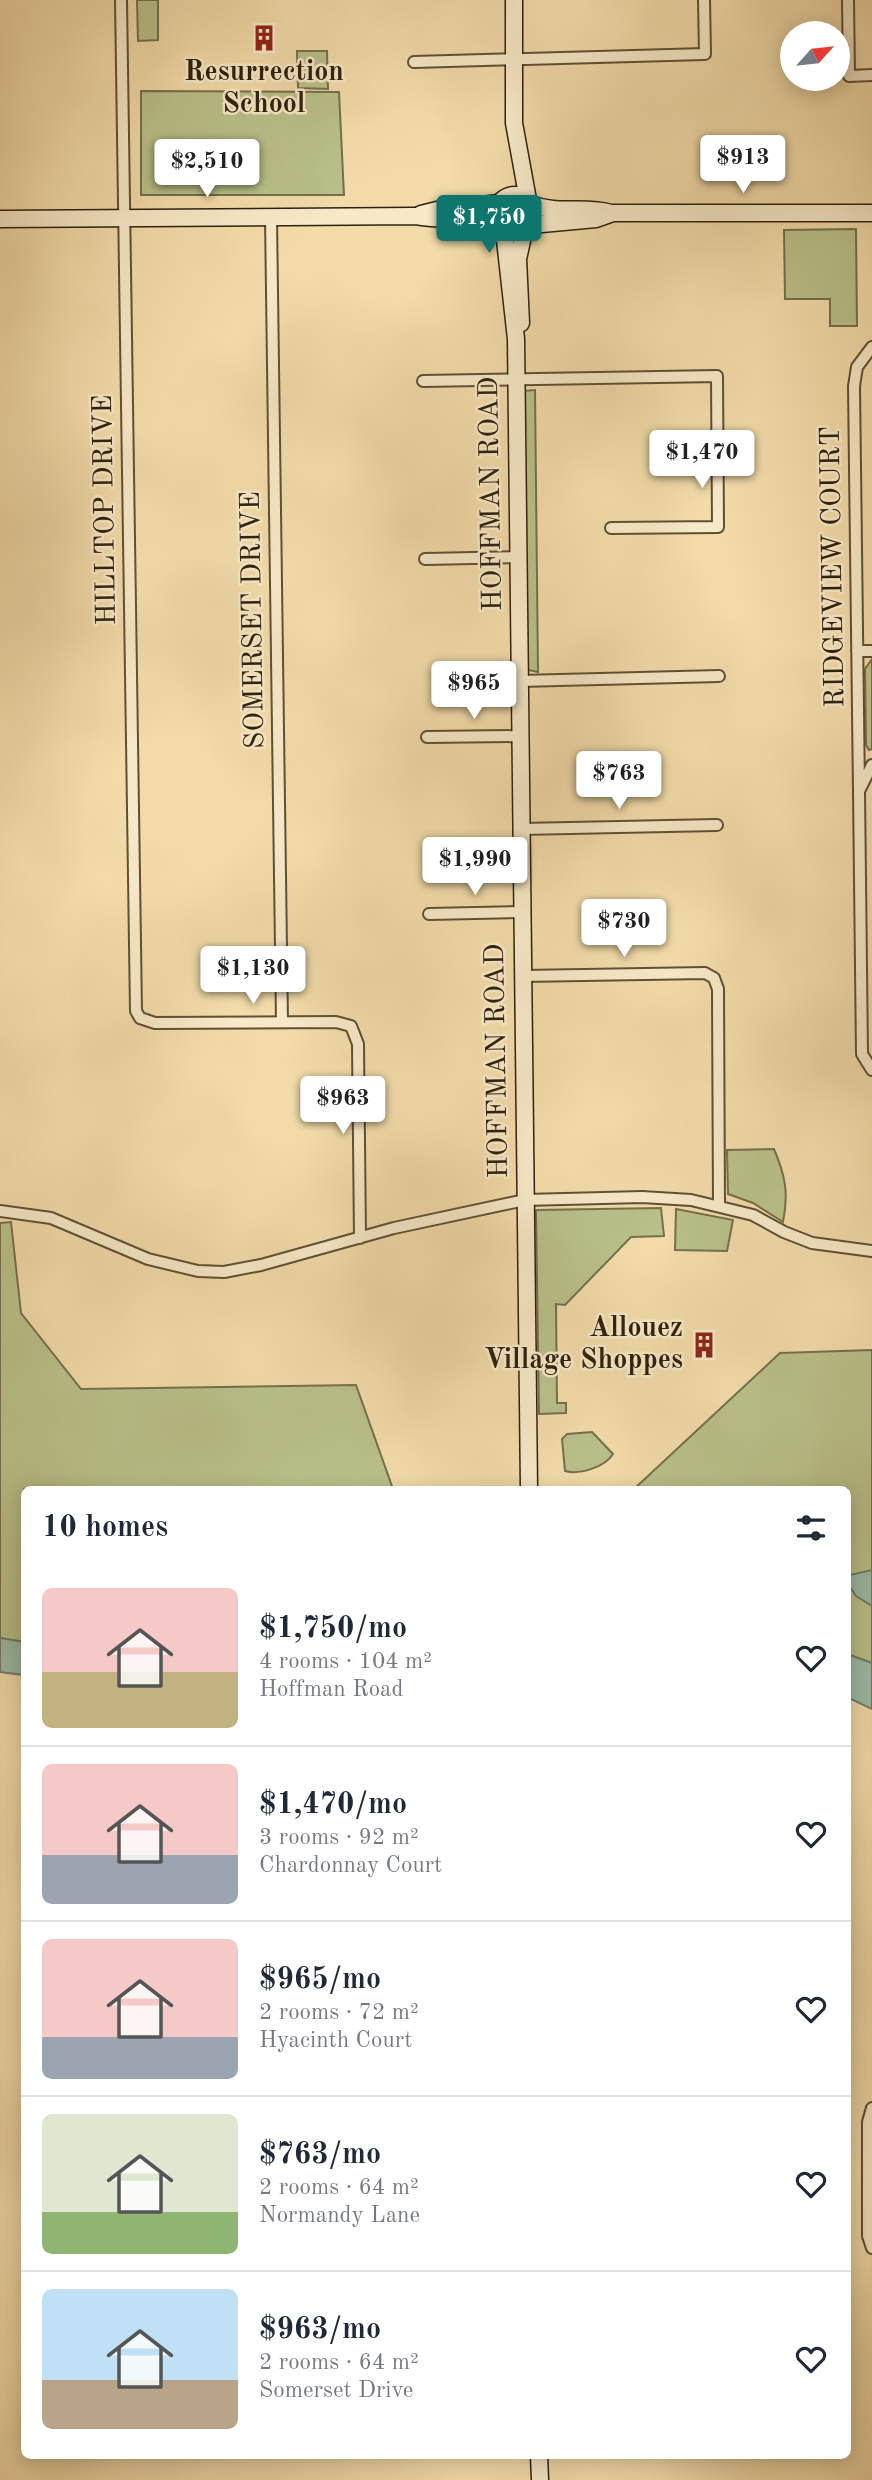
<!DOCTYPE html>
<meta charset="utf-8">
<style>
body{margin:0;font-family:"Old Standard TT",serif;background:#f6f6f7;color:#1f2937;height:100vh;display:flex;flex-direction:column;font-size:26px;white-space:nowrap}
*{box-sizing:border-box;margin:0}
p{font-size:23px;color:#747a83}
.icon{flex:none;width:38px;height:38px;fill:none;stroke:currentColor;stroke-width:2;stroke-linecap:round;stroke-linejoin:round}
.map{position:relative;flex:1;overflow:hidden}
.details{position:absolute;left:21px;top:1486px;width:830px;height:973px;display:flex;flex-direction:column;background:#fff;border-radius:10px;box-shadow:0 4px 18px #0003}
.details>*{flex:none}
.needle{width:46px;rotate:63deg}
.controls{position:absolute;left:780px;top:21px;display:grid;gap:14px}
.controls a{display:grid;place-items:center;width:70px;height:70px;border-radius:50%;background:#fff;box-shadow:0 4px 18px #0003;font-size:35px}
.price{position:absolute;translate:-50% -60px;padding:0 16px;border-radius:7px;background:#fff;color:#222;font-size:23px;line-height:46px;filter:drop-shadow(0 2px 4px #0008)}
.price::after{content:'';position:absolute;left:50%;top:42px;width:21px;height:16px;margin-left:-10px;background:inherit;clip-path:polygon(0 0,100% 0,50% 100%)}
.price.on{background:#0f766e;color:#fff}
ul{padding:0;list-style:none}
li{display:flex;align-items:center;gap:21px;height:175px;padding:0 21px}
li+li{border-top:2px solid #e0e1e3}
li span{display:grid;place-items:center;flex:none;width:196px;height:140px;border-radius:10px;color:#555}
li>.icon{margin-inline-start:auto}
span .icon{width:84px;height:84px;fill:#fffc;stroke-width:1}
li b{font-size:30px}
h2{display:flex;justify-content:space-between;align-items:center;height:84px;padding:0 21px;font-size:30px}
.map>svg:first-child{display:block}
.green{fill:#b9c089;stroke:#74704c;stroke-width:2}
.water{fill:#9bbba7;stroke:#6f7d6a;stroke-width:2}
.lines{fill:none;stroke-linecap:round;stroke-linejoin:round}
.street-casing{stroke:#5f5035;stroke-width:14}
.secondary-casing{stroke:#2e210e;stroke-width:19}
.street{stroke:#f7e8c7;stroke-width:10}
.secondary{stroke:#f7e8c7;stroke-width:16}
.labels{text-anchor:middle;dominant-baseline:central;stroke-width:5;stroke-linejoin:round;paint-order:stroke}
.poi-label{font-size:28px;font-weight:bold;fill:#2e210e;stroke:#f7e8c7}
.street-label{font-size:28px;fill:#2e210e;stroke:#f7e8c7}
</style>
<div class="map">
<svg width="872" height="2480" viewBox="0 0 872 2480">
<rect width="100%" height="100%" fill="#f2dba9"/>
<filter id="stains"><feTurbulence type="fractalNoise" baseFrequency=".00286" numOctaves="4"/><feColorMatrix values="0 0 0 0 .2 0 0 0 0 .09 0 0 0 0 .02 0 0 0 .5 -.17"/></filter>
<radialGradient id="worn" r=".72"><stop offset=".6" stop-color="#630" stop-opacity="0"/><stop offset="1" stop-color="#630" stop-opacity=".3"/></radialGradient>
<path class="green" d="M137 0H158V40L138 41Z
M297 51H327L328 89 298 88Z
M141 91 339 92 344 195H141Z
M856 229 857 326H830V299H785L784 230Z
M535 390 538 672 528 670 523 391Z
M872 659V749L869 750 866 745 865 669Z
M774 1149C785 1175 789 1193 783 1222L753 1203 728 1194 727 1150Z
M661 1208 664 1236 631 1237 565 1305 556 1304 557 1403H566V1413L539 1414 536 1210Z
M676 1209 733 1220 727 1251 675 1250Z
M11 1222 21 1313 81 1389 356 1385 393 1489H24V1642L0 1638V1223Z
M872 1350V1663L847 1654V1489H634L780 1353Z
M592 1432 613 1454C605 1467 580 1475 565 1471L562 1439 567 1434Z"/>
<path class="water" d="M872 1570V1606L856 1596 848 1584 850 1575Z
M0 1638 24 1642V1675L0 1672Z
M847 1654 872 1663V1709L847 1697Z"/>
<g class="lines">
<g class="street-casing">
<path id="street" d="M121 0 136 1011 140 1018 155 1023 336 1022 351 1026 358 1044 360 1238
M848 0 849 76 872 75
M414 62 705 54 704 0
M271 218 282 1022
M423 381 717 376 718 527 611 528
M425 559 519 557
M857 651H872
M520 681 719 676
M427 737 520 736
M872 765 859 791 862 1054 872 1070
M859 791 854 386 857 367 872 347
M521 829 717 825
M429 914 522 912
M523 976 705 973 714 978 718 989 719 1206
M0 1211 51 1218 148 1259 198 1271 224 1272 261 1265 394 1228 525 1200 642 1197 691 1200 753 1215 784 1232 812 1243 872 1251
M872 2108 868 2122V2236L872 2248"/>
</g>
<g class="secondary-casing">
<path id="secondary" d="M514 0V123L528 200
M496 214a19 19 0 1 1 38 0a19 19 0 1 1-38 0Z
M531 204C558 215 584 205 611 213
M421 214 437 210 499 203
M0 219 415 216C443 222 470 216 497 223
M531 225 596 219 613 213H872
M504 231 516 339 529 1489
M521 323 518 259 524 232
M539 2455 540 2480"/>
</g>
<use href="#street" class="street"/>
<use href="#secondary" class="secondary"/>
</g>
<defs>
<g id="building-bare" transform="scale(2.1)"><path d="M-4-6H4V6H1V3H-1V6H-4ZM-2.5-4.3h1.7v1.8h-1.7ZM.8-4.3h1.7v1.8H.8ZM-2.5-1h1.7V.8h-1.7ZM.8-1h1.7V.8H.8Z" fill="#8f2418" stroke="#f7e8c7" stroke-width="2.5" paint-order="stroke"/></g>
</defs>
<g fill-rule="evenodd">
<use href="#building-bare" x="264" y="38"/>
<use href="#building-bare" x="704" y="1345"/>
</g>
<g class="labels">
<g class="poi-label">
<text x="264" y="73">Resurrection<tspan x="264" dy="32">School</tspan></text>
<text x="683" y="1329" text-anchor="end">Allouez<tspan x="683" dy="32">Village Shoppes</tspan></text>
</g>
<g class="street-label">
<text transform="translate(492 494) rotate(-91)">HOFFMAN ROAD</text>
<text transform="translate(106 510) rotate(-91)">HILLTOP DRIVE</text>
<text transform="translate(834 567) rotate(-91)">RIDGEVIEW COURT</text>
<text transform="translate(254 620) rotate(-91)">SOMERSET DRIVE</text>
<text transform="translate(498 1061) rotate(-91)">HOFFMAN ROAD</text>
</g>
</g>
<rect width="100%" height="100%" filter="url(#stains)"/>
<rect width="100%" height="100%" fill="url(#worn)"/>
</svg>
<div class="controls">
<a><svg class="needle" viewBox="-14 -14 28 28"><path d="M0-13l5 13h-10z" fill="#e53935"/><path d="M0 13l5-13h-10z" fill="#747a83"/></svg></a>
</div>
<b class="price" style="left:743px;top:195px">$913</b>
<b class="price" style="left:207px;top:199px">$2,510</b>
<b class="price on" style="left:489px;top:255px">$1,750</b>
<b class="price" style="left:702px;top:490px">$1,470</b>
<b class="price" style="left:474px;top:721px">$965</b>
<b class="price" style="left:619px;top:811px">$763</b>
<b class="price" style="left:475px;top:897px">$1,990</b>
<b class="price" style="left:624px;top:959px">$730</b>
<b class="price" style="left:253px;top:1006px">$1,130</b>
<b class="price" style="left:343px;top:1136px">$963</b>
<section class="details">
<h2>10 homes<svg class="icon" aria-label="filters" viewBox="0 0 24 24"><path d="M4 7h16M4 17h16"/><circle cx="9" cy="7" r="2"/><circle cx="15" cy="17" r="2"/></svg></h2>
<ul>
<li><span style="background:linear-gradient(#f6c9c9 60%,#c2b280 0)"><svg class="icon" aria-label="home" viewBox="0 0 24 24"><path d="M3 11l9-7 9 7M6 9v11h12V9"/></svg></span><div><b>$1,750/mo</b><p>4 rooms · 104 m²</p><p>Hoffman Road</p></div><svg class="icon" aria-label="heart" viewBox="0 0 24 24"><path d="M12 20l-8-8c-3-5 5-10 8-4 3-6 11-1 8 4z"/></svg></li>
<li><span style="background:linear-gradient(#f6c9c9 65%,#9aa5b1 0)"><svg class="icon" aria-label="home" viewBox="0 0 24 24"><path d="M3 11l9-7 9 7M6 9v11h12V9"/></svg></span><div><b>$1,470/mo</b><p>3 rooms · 92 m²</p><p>Chardonnay Court</p></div><svg class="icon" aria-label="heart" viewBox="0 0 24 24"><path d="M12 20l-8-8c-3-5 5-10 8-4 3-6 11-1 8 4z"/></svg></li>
<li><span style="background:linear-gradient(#f6c9c9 70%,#9aa5b1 0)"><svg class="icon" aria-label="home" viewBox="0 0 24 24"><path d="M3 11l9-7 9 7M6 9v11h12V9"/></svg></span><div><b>$965/mo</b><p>2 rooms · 72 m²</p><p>Hyacinth Court</p></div><svg class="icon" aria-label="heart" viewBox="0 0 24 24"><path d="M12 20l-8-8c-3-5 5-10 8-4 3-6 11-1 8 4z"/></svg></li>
<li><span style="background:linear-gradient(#dfe7d0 70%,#8fb573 0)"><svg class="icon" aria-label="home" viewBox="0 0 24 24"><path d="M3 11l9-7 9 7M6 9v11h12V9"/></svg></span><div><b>$763/mo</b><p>2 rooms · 64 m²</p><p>Normandy Lane</p></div><svg class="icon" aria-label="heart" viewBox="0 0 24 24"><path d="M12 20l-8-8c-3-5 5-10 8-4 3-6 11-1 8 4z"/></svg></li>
<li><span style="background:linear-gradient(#bfe0f5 65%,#b9a48a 0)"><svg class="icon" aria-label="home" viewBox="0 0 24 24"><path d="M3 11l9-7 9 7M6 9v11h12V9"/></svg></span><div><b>$963/mo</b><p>2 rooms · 64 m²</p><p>Somerset Drive</p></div><svg class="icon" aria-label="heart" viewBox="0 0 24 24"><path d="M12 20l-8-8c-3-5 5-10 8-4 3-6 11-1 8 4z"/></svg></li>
</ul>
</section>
</div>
